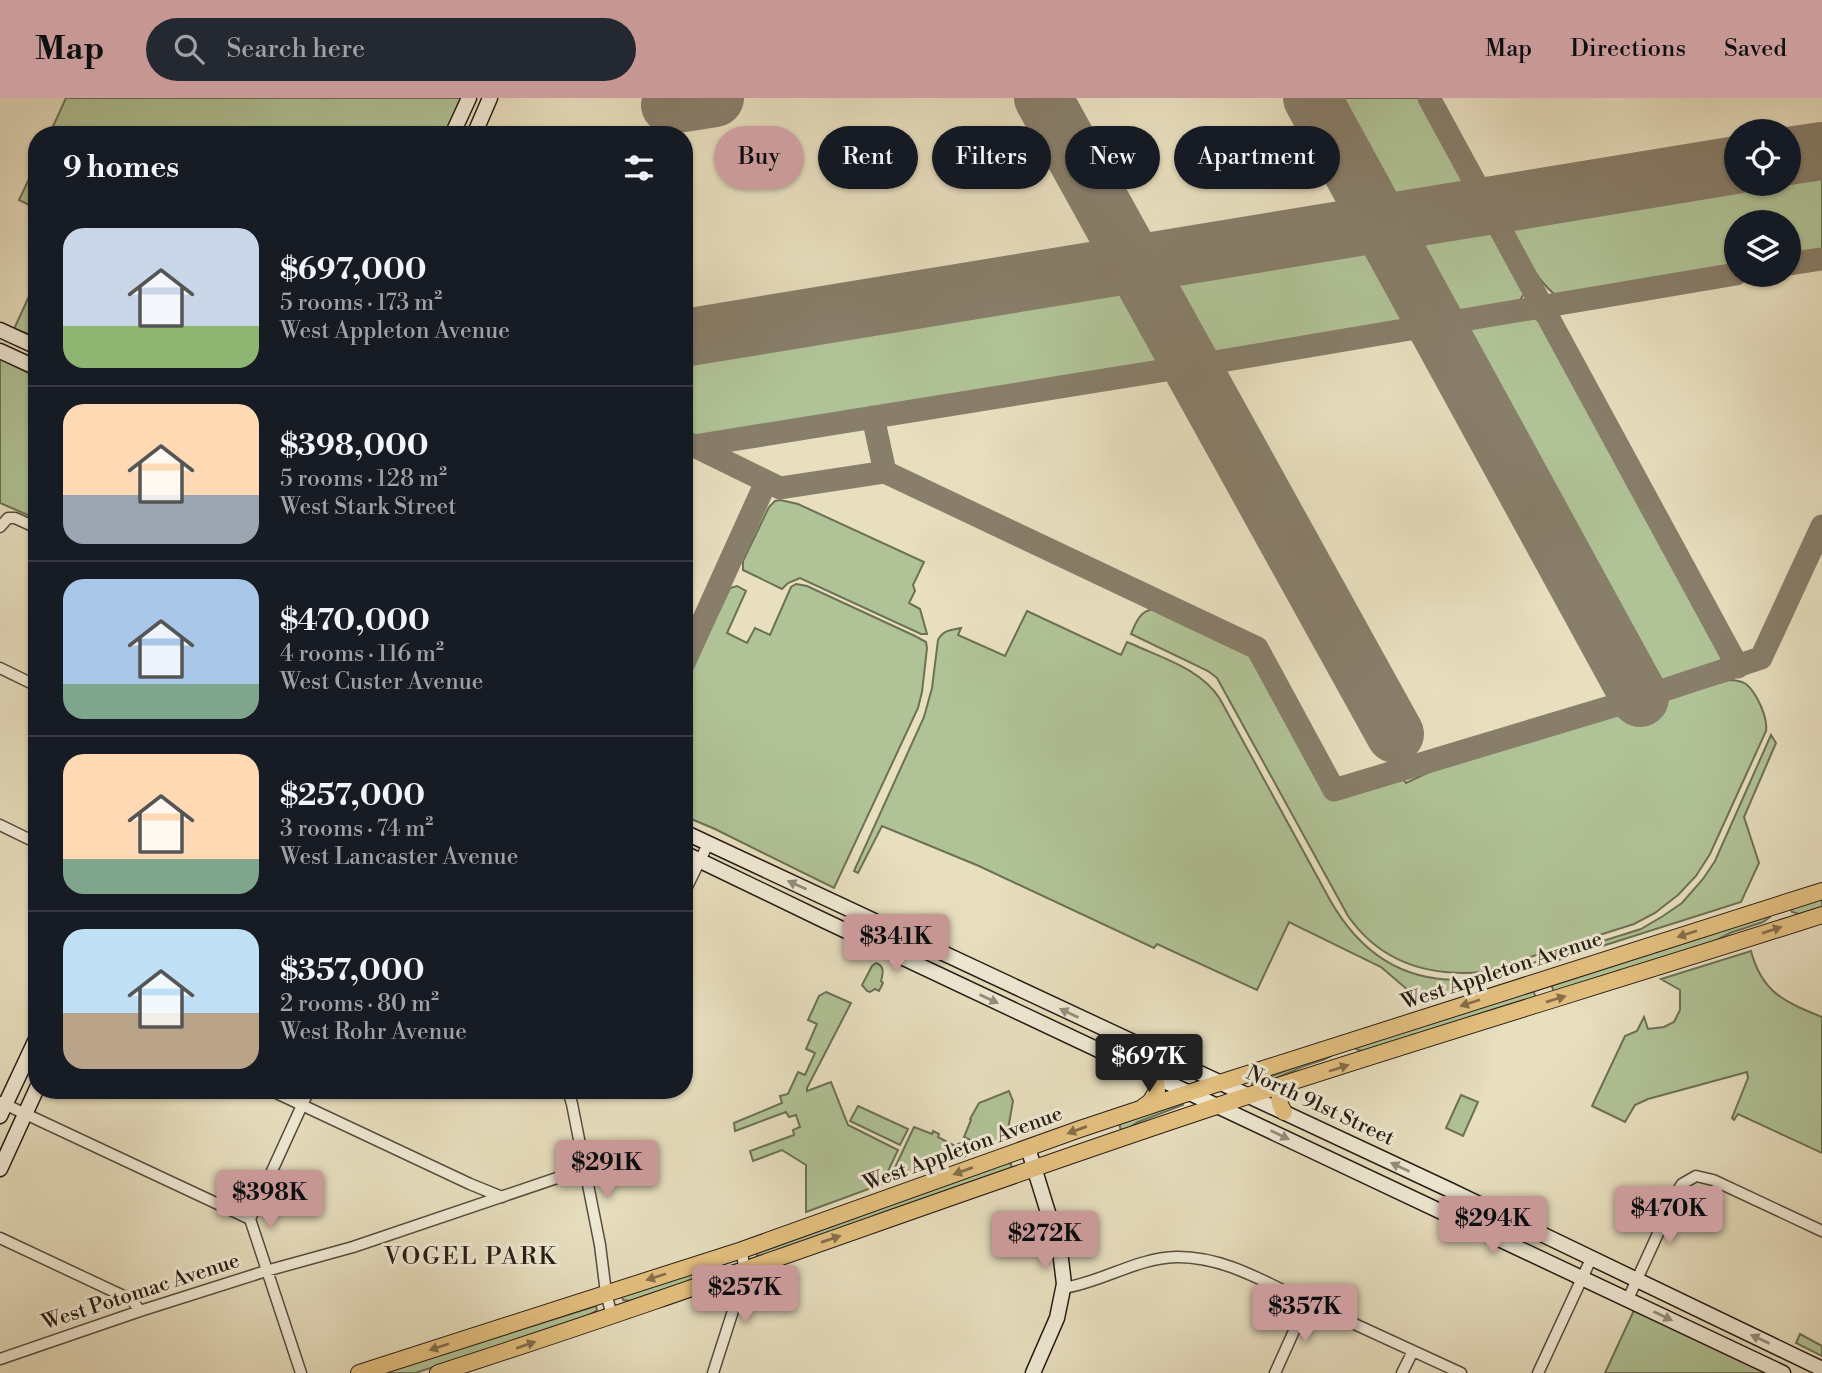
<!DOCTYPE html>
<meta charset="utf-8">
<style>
body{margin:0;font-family:"Libre Bodoni",serif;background:#242831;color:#f1f3f6;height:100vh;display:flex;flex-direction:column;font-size:26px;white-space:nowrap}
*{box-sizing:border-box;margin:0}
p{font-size:23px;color:#9ea1a6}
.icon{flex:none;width:38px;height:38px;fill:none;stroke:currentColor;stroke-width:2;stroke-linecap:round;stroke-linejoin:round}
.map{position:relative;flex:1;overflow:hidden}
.sheet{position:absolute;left:28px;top:28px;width:665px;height:973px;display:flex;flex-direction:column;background:#171b24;border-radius:28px;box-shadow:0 2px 5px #0004}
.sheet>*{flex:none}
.top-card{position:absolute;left:714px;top:28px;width:665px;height:63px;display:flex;gap:14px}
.buttons{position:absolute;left:1724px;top:21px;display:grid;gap:14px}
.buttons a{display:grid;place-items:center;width:77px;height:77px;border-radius:50%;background:#171b24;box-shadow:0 2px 5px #0004;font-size:35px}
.price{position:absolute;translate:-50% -60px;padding:0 16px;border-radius:7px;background:#c59692;color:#111;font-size:23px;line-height:46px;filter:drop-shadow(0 2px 4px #0008)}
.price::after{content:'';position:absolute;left:50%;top:42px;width:21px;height:16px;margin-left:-10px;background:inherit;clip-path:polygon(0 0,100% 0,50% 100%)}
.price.selected{background:#222;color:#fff}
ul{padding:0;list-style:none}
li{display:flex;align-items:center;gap:21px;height:175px;padding:0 35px}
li+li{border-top:2px solid #363941}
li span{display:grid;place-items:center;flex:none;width:196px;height:140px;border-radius:21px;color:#555}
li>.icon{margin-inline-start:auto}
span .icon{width:84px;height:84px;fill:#fffc;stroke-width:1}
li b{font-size:30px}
h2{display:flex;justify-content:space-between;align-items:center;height:84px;padding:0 35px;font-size:30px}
.pill{padding:0 24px;border-radius:32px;background:#171b24;box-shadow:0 2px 5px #0004;font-size:24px;line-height:63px}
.pill.selected{background:#c59692;color:#111}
header{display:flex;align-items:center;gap:42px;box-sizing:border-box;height:98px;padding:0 35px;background:#c59692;color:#111}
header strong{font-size:33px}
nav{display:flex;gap:38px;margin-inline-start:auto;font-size:24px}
.search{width:490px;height:63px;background:#242831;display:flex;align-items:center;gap:18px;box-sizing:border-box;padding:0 24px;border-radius:38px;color:#9ea1a6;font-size:26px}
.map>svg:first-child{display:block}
.green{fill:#b0c396;stroke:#6c7055;stroke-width:2}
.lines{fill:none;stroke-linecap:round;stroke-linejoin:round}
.taxiway{stroke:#887e6a;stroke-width:23}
.runway{stroke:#887e6a;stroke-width:58}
.street-casing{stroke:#574d3f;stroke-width:13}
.secondary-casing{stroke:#271c14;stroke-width:17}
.primary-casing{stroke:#271c14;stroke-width:18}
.street{stroke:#f0ead5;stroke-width:10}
.secondary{stroke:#f0ead5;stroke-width:14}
.primary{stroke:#e4c080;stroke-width:16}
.oneway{fill:#968d7e}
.oneway2{fill:#866e4a}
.labels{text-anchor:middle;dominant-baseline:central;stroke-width:6;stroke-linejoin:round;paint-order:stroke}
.street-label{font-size:21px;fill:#271c14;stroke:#f0ead5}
.quarter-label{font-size:24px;letter-spacing:2px;fill:#271c14;stroke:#f0ead5}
</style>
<header>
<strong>Map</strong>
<div class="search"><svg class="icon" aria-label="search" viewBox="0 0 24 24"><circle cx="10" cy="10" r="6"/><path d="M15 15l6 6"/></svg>Search here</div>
<nav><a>Map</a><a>Directions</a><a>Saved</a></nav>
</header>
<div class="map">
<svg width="1822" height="1275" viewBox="0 0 1822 1275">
<rect width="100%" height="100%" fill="#e8dfbf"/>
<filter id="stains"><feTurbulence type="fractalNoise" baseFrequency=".00286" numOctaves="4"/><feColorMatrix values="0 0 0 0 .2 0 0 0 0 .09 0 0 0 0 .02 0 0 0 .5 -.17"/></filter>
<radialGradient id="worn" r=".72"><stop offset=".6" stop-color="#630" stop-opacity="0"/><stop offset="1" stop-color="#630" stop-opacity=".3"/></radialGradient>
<path class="green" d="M66 0H462L444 37H49Z
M1329 0H1421L1466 83 1468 87 1465 96C1454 101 1407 110 1396 107 1391 106 1386 101 1382 97Z
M37 64V111L19 102Z
M1822 68V155L1789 161 1788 124H1736V169L1566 196H1554C1536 180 1521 155 1513 132 1516 122 1518 119 1529 116L1736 82V86H1788L1789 74Z
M1479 125 1493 134 1523 186 1525 195 1519 203 1463 214 1453 212 1440 203 1414 155 1412 143 1422 135Z
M1360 145 1374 150 1384 163 1408 207 1409 216 1405 222 1397 224 1222 254C1214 253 1206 253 1200 248 1190 239 1170 200 1166 187L1174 177 1180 175Z
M37 181V239L14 231Z
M1112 186 1127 189 1135 196 1164 248 1165 255 1159 263 1146 267 707 339 690 338 684 335V257Z
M1526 220 1536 221 1546 229 1725 554C1726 564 1721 567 1713 572L1662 587 1652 585 1644 577 1461 240 1466 230 1470 229Z
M0 261 37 279V421L0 405Z
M780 402 798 406 924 464 913 487 915 493 909 505 920 511 927 536H921L800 480 788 485 782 491 743 472V463L769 409 775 403Z
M796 486 807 488 915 538 926 544 927 550 922 594 918 610 834 790 715 731 684 718V587L730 490 737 488 746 493 727 535 747 545 755 530 770 537 791 489Z
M1155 511C1179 518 1237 544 1254 562L1333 702 1403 681 1406 685 1440 669 1632 612 1635 617 1660 603 1729 582C1735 582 1741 583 1746 586 1757 595 1768 620 1766 633L1710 756 1696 778 1678 797 1655 815 1634 826 1483 874C1428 879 1381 865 1348 818L1217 580 1208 573 1131 536C1136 524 1140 512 1155 511Z
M1027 513 1121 557 1127 544 1132 546C1162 560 1201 571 1220 601L1330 802C1365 864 1417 891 1488 879L1641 831 1663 818 1682 805 1703 781 1715 763 1771 637 1776 645 1744 719 1759 765 1741 804 1423 905 1381 869 1289 824 1257 892 1157 846 1154 850 979 768 882 728 858 775 854 773 924 619 932 590 938 542C943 532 951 532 961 530L958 537 1005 558Z
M1822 801V810L1799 816 1792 814 1791 811Z
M1769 817 1770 819 1763 824 1730 835 1715 843 1554 894 1551 886Z
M1751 853C1762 895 1785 904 1822 919V1055L1738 1016 1734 1022 1732 1020 1748 980 1747 974 1648 1001 1635 1007 1625 1024 1592 1008 1625 938 1637 933 1644 919 1648 931 1664 929 1674 924 1680 912V892L1661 881Z
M876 865C885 868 883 876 881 883L883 885 879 893 875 891 870 894 867 893 862 887 872 868Z
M1533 892 1536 900 1362 953 1356 951 1355 948Z
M826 894 851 905 807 990V993L831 984 848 1027 898 1052 882 1086 806 1114V1067L782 1052 753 1063 750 1053 794 1037 793 1032 800 1029 796 1017 789 1019 786 1014 735 1033 734 1025 782 1005 780 998 788 996 798 974 805 977 815 955 806 951 817 926 808 922 819 898Z
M1330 955 1331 958C1320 964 1308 966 1297 971 1282 978 1269 984 1252 988V986Z
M1009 993 1013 1003 1006 1043 987 1050 964 1039 971 1022 970 1021 979 1005Z
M1461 997 1478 1004 1463 1038 1446 1030Z
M1182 1003 1183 1007 1138 1024 1124 1033H1121L1119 1025Z
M858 1008 908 1031 900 1047 850 1023Z
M914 1029 932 1036 933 1033 939 1036 938 1039 955 1048 947 1065 892 1083 891 1078Z
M964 1044 977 1050 979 1053 952 1063V1059L958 1046Z
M1008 1065 1011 1066 1012 1071 758 1160 756 1154Z
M718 1164 725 1166 726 1171 630 1203 623 1202 622 1198Z
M596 1208 597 1212 585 1220 415 1275H384Z
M1635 1210 1769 1275H1605Z
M1800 1236 1822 1248V1258L1796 1245Z"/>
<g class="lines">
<path class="taxiway" d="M1429 0 1738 569
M1135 165 1191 268
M1788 166 1822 161
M873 319 885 374
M690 346 694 348 1191 268 1736 176
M694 348 780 390 885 374 1257 550 1334 692 1640 600 1761 560 1822 428
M684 565 766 384"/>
<path class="runway" d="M1043 0 1395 636
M1312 0 1640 600
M670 7 715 0
M1788 58 1822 53
M684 240 1736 67"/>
<g class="street-casing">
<path id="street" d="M0 429 8 420H15L37 430
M0 570 37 588
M0 727 37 745
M684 795 708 746
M270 992 470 1086 502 1099
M563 992 569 996 572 1006 600 1147 606 1195 612 1218
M0 1004 250 1121
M0 1140 132 1202 140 1213
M1064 1190C1102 1184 1137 1160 1176 1159 1225 1158 1268 1186 1311 1206 1361 1229 1411 1252 1461 1275
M1628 1201 1677 1094 1682 1086 1696 1078 1713 1082 1822 1133
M0 1261 140 1213 266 1173 353 1149 613 1061
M301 1275 250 1121 309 992
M713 1275 740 1191 744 1171 742 1152
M1275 1275 1307 1204
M1402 1275 1413 1253
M1538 1275 1591 1161"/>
</g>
<g class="secondary-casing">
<path id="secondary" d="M452 37 469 0
M474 37 490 0
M0 232 37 249
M0 253 37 270
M684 734 1450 1092 1822 1271
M684 755 823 822 1783 1275
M0 1018 37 939
M1028 1050 1060 1153 1064 1186 1057 1220 1033 1275
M0 1071 37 990"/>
</g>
<g class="primary-casing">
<path id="primary" d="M1143 1009 1150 1004 1157 993 1156 984 1151 977
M1284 1014C1277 1003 1278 997 1286 987
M359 1275 742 1152 1080 1031 1188 995 1822 793
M438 1275C698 1192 954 1095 1214 1009 1416 942 1620 882 1822 817"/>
</g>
<use href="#street" class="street"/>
<use href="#secondary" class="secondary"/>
<use href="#primary" class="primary"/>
</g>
<defs><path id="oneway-solid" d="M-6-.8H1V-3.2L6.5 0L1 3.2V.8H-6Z" transform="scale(1.75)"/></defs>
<g class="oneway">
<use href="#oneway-solid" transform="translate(797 787) rotate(-156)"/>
<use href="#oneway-solid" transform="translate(989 901) rotate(25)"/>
<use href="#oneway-solid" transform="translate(1069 915) rotate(-155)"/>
<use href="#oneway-solid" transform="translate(1280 1037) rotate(26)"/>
<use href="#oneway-solid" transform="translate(1400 1069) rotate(-155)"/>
<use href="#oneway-solid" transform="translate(1663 1218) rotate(26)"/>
<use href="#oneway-solid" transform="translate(1760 1241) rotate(-155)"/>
</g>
<g class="oneway2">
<use href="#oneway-solid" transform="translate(1772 832) rotate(-18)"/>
<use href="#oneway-solid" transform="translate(1687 836) rotate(162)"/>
<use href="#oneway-solid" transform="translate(1556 901) rotate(-17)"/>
<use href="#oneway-solid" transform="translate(1470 905) rotate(162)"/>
<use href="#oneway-solid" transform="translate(1339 970) rotate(-18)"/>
<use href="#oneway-solid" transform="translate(1077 1032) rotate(160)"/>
<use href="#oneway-solid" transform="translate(963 1073) rotate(160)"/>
<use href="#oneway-solid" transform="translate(831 1141) rotate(-19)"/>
<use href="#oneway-solid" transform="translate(656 1179) rotate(162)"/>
<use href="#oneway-solid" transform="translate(526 1247) rotate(-19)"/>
<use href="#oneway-solid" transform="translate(439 1249) rotate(162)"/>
</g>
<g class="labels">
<g class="street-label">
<text transform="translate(1502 873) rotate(-18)">West Appleton Avenue</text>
<text transform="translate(1320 1008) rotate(25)">North 91st Street</text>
<text transform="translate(963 1051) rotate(-20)">West Appleton Avenue</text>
<text transform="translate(141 1194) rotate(-18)">West Potomac Avenue</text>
</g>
<g class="quarter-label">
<text x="471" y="1159">VOGEL PARK</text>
</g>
</g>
<rect width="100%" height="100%" filter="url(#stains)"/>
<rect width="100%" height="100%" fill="url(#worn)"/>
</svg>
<div class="buttons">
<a><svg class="icon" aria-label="locate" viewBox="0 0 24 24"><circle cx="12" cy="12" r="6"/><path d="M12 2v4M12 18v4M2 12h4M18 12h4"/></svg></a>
<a><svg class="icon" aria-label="layers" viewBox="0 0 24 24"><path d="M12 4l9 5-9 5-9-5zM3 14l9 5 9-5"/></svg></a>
</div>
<b class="price" style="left:896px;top:876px">$341K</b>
<b class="price selected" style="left:1149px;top:996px">$697K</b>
<b class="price" style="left:607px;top:1102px">$291K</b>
<b class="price" style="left:270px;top:1132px">$398K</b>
<b class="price" style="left:1669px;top:1148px">$470K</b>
<b class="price" style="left:1493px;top:1158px">$294K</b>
<b class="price" style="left:1045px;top:1173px">$272K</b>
<b class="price" style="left:745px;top:1227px">$257K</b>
<b class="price" style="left:1305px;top:1246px">$357K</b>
<div class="top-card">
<a class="pill selected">Buy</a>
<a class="pill">Rent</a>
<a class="pill">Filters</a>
<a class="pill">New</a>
<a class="pill">Apartment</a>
</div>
<section class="sheet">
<h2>9 homes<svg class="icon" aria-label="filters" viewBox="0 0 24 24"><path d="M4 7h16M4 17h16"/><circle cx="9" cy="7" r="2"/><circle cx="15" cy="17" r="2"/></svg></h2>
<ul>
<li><span style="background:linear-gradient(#c9d6e8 70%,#8fb573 0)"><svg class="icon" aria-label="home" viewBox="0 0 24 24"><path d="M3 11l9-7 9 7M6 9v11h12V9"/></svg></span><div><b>$697,000</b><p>5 rooms · 173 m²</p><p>West Appleton Avenue</p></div></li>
<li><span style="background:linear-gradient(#ffd9b3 65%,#9aa5b1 0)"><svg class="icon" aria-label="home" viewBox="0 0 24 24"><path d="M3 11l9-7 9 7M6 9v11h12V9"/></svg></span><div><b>$398,000</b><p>5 rooms · 128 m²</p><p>West Stark Street</p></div></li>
<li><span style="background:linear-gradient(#a9c7e8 75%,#7fa58c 0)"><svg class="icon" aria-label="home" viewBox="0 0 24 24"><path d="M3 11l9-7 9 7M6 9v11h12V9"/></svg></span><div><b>$470,000</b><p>4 rooms · 116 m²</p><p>West Custer Avenue</p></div></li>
<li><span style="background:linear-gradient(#ffd9b3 75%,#7fa58c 0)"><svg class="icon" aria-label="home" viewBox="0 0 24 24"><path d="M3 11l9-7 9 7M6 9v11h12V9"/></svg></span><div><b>$257,000</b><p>3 rooms · 74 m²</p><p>West Lancaster Avenue</p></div></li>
<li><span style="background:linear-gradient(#bfe0f5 60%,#b9a48a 0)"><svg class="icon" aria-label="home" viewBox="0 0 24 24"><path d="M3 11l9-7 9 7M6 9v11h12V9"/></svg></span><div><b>$357,000</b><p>2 rooms · 80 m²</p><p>West Rohr Avenue</p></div></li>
</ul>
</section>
</div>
